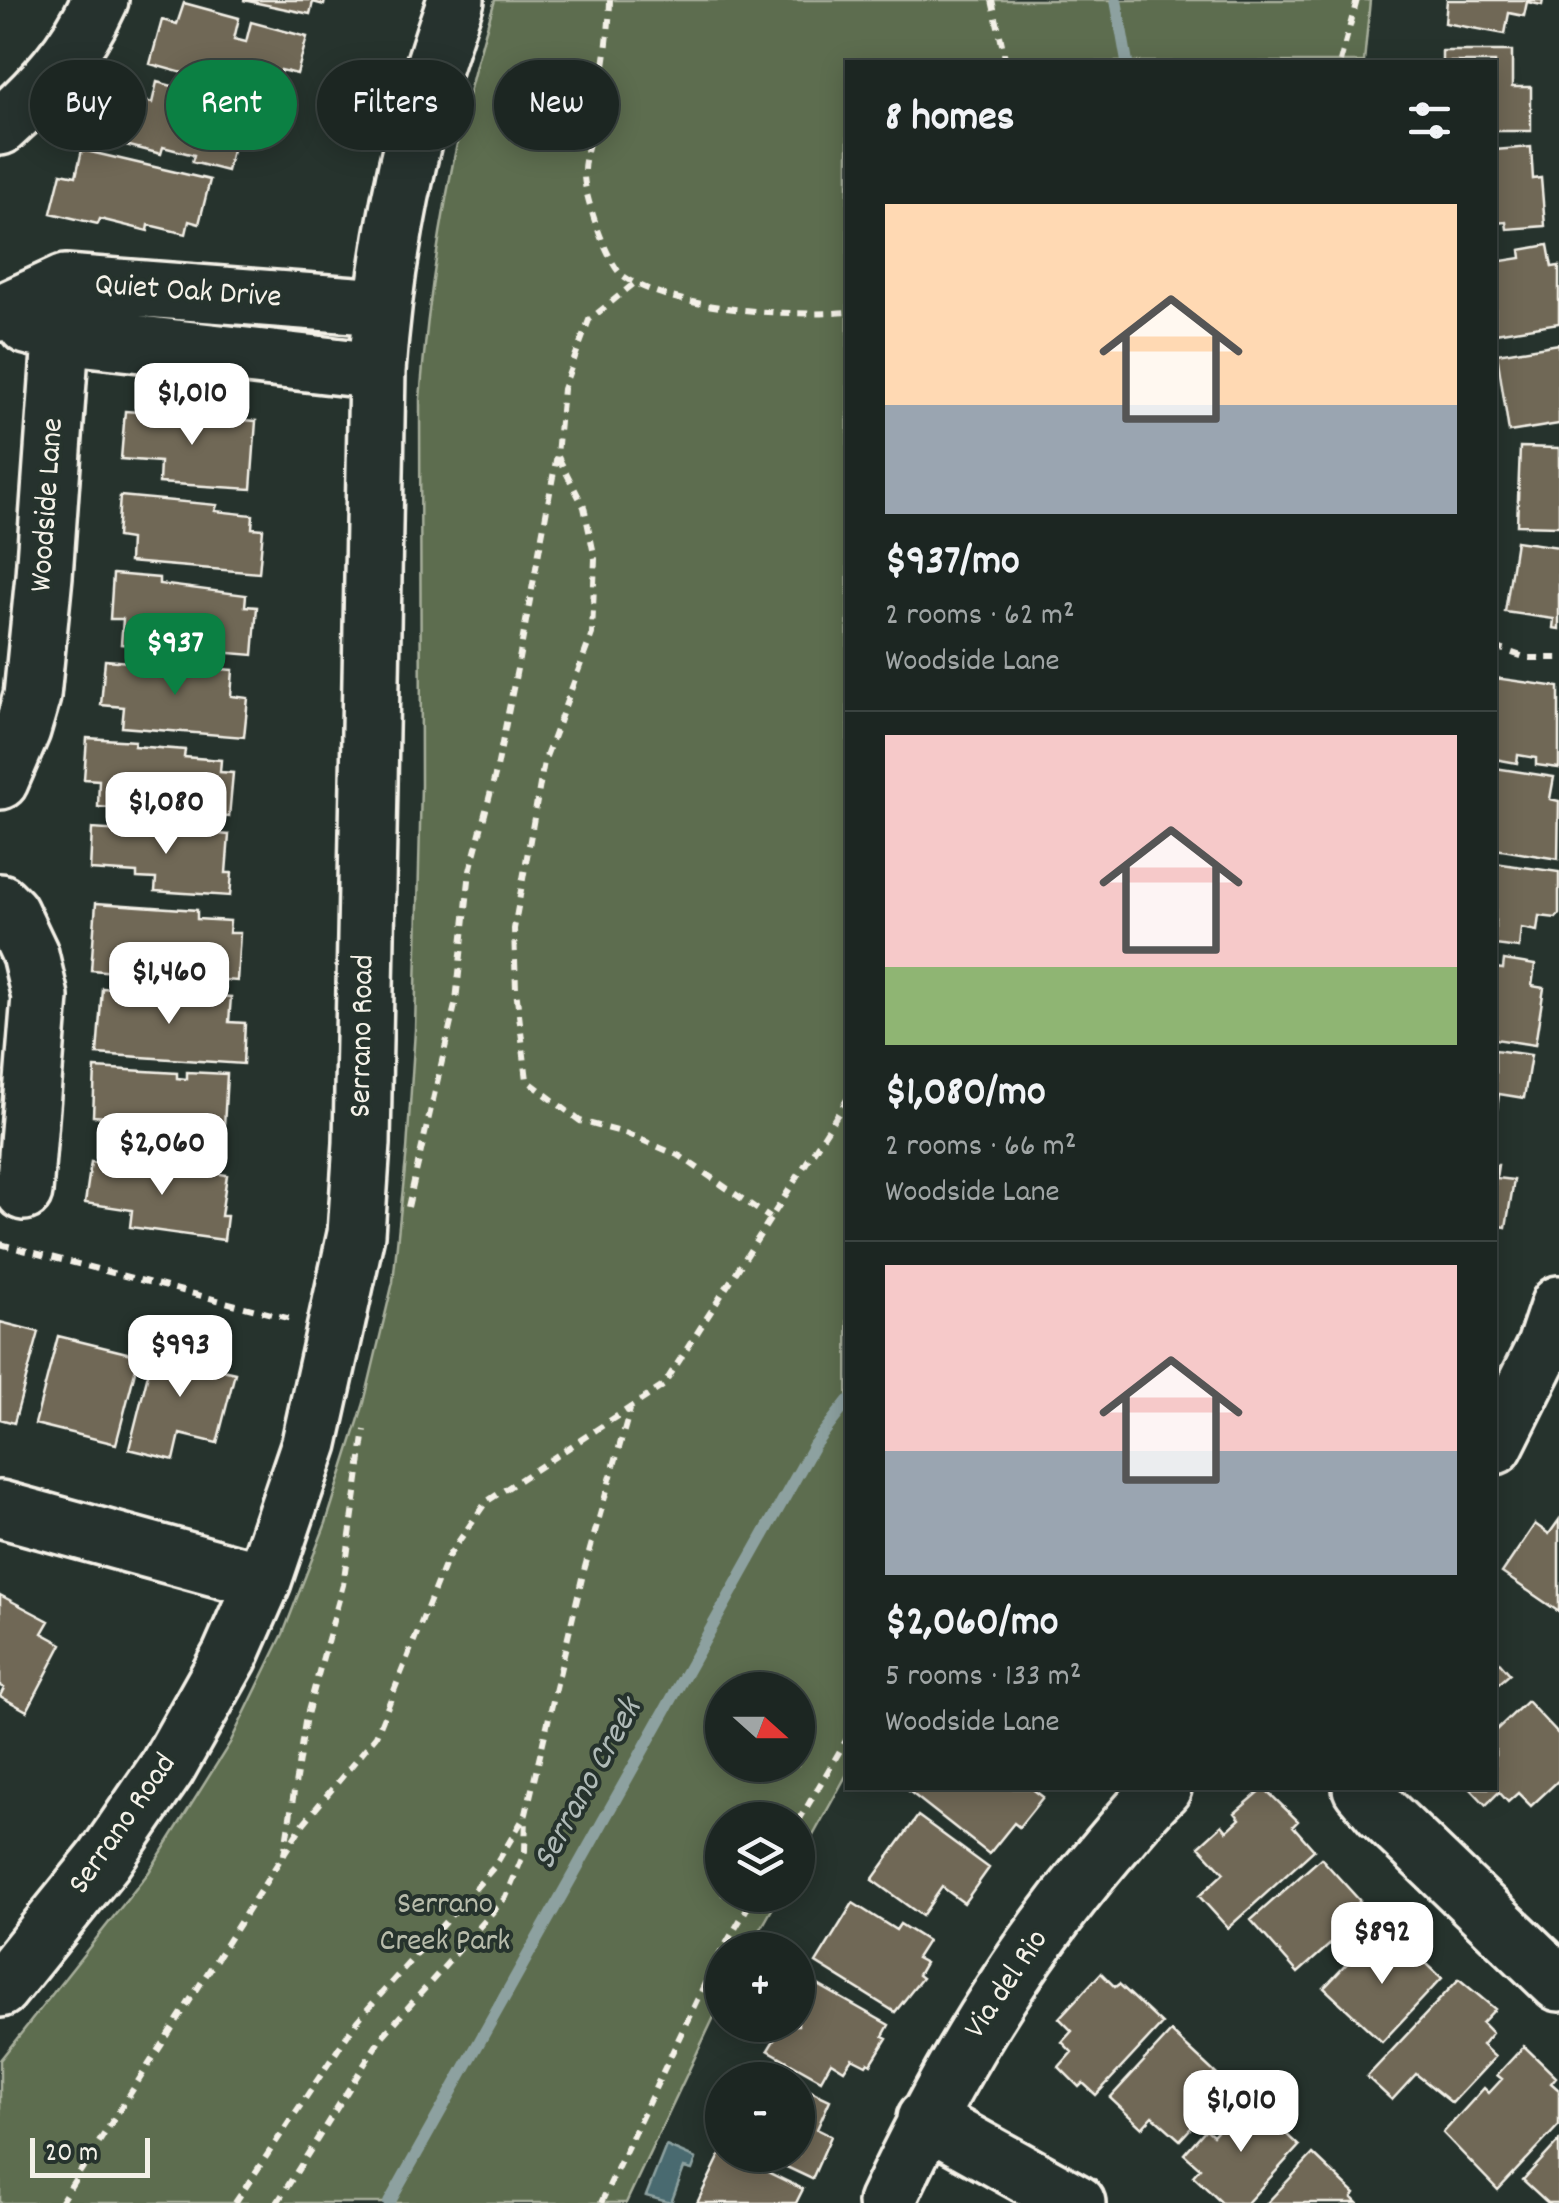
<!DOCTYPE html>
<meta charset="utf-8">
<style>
body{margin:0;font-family:Dekko,sans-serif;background:#252e2a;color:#f1f3f6;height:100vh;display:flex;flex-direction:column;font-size:38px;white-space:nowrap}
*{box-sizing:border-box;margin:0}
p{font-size:32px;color:#a0a5a5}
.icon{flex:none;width:55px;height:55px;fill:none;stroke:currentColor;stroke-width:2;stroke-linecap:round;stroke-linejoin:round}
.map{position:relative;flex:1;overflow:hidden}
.panel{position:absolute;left:845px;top:60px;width:652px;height:1730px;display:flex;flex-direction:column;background:#1c2622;border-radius:0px;box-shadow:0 5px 25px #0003,0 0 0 2px #3a4340}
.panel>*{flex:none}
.guide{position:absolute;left:30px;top:60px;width:665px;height:90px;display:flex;gap:20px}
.needle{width:65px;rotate:111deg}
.buttons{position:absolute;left:705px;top:1672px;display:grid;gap:20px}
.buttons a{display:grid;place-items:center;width:110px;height:110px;border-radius:50%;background:#1c2622;box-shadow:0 5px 25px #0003,0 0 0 2px #3a4340;font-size:50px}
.scale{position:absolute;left:30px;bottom:25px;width:120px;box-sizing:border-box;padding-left:10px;border:5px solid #f4f1e8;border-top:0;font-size:28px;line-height:35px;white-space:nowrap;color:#f4f1e8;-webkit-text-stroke:8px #26332d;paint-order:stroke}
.price{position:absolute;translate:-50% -85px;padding:0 22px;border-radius:20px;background:#fff;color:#222;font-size:32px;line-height:65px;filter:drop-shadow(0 2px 5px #0008)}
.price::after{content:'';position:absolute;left:50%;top:60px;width:30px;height:22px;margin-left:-15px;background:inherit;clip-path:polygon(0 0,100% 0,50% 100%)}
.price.on{background:#0b8043;color:#fff}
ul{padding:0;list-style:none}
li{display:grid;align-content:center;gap:20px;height:530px;padding:0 40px}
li+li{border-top:2px solid #3a4340}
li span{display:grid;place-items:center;height:310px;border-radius:0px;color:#555}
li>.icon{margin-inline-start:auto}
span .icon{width:180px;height:180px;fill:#fffc;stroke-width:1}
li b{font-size:42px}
h2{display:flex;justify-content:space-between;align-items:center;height:120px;padding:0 40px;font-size:42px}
.pill{padding:0 35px;border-radius:45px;background:#1c2622;box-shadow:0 5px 25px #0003,0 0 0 2px #3a4340;font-size:35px;line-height:90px}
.pill.on{background:#0b8043;color:#fff}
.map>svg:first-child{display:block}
.green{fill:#5d6d4f;stroke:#a8af9c;stroke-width:2.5;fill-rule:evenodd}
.water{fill:#496b70;stroke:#8da1a0;stroke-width:2.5}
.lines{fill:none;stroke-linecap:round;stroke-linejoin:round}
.stream{stroke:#8da1a0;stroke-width:12}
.building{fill:#6f6857;stroke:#f4f1e8;stroke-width:2.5}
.minor-casing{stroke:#f4f1e8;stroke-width:62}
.path{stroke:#f4f1e8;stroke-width:6;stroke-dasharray:10 8;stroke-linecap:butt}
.minor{stroke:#26332d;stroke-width:55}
.labels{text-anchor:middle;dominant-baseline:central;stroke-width:8;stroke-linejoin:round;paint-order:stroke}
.street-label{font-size:32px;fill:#f4f1e8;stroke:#26332d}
.park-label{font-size:32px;fill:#b8bcab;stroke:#26332d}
.water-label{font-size:35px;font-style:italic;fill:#b0bbb8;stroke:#26332d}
</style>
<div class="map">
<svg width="1559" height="2203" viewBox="0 0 1559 2203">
<rect width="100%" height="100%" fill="#26332d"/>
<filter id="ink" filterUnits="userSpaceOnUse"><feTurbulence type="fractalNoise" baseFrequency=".01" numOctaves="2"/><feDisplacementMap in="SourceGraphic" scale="20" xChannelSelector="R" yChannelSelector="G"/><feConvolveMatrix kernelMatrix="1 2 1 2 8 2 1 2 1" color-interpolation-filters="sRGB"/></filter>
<g filter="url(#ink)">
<path class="green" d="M495 0H1370L1364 62H848L847 1774 798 1863V1820H722V1895H780L749 1950H722V2000L626 2203H0V2060L149 1872 230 1743 283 1634 326 1523 364 1403 393 1282 407 1150 415 1030 421 785 420 399C431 263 454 130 495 0ZM722 1690H798V1765H722Z"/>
<path class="water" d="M666 2146 696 2159 692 2170 684 2168 671 2203 646 2196Z"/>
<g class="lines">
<path class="stream" d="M1116 0 1127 62
M389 2203 814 1445 848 1401"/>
</g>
<path class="building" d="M243 0H325L324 5 313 2 310 14Z
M1447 0H1543L1542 5 1527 2 1524 16 1509 13 1505 34 1445 23Z
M184 3 239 18 234 39 246 42 251 22 307 37 297 74 281 70 273 98 150 64 162 20 177 24Z
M1442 51H1512V87H1531V131H1495V62H1442Z
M157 82 248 106 242 127 238 126 227 171 192 162 194 155 163 147 161 154 102 139 114 93 152 103Z
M1531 147 1533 179 1541 178 1545 226 1507 229 1506 222 1495 223V150Z
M82 150 210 180 199 224 189 221 186 234 149 225 148 231 100 219 98 224 51 213 61 173 76 176Z
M1548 245 1552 267 1559 266V323L1495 333V262L1521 258 1520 250Z
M1559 344V424L1509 432 1497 354Z
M125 411 256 421 251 489 159 483 160 462 121 459Z
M1520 447 1559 448V526L1517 525Z
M120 496 217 505 215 511 253 515 252 528 263 529 259 573 129 562 130 539 117 537Z
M1516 541 1559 547V629L1553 628 1554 619 1505 612Z
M113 574 159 578V584L246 595 245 606 257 607 253 655 121 644 123 619H110Z
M105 660 233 670 231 696 248 698 244 737 122 727 124 707 101 705Z
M1495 678 1559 687V768L1536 765V758L1518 755 1517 763 1495 759Z
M87 738 135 741 134 746 185 750 184 757 221 760 220 772 233 773 229 817 98 807 99 780 84 779Z
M1495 768 1554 777 1550 799 1559 801 1558 859 1495 849Z
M140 823 198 827V832L229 835 226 873H232L230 896 155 891 156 879 137 878V873L90 870 92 829 139 832Z
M1495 863 1559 872V914L1556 918 1539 916 1537 931 1521 928 1519 948 1495 945Z
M96 903 197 910V919L230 921 229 933H240L237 981 91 970Z
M1504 960 1535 965 1532 986 1544 988 1535 1045 1495 1039V968L1503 969Z
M102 988 231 997 229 1022 245 1023 243 1064 97 1054Z
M1495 1050 1531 1055 1524 1098 1499 1094 1495 1124Z
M95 1068 177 1073V1078L187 1079V1072L227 1074 223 1144 129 1139 130 1118 93 1116Z
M91 1162 138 1169 139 1162 227 1175 221 1216H227L224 1240 130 1227 132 1210 85 1203Z
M1495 1165H1498L1496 1178 1514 1180 1506 1227 1495 1225Z
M0 1322 39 1332 14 1423 0 1419Z
M58 1336 139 1356 116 1444 35 1424Z
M157 1338 205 1349 201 1365 235 1373 217 1443 180 1434 174 1460 129 1449Z
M1559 1520V1612L1502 1573 1535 1524 1549 1534Z
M0 1595 49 1621 42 1633 62 1644 27 1711 0 1696 4 1688 0 1686Z
M1495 1657 1510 1674 1495 1687Z
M1527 1701 1559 1735V1780L1531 1806 1518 1793 1508 1802 1499 1792 1486 1805 1470 1788H1495V1731Z
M905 1788H1031L1043 1797 1019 1827 1014 1823 989 1854Z
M1264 1788 1298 1821 1293 1826 1314 1850 1228 1928 1199 1896 1224 1873 1199 1846 1222 1825 1227 1831 1240 1819 1235 1813Z
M918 1816 989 1868 964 1903 942 1887 922 1916 872 1880Z
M1321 1858 1360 1901 1351 1910 1365 1926 1343 1946 1336 1939 1298 1973 1251 1920Z
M853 1903 896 1930 900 1924 927 1941 916 1958 925 1963 918 1975 922 1978 895 2012 816 1963Z
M1372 1937 1398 1962 1411 1949 1442 1978 1382 2042 1324 1988Z
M1101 1973 1115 1987 1119 1984 1162 2024 1096 2095 1083 2083 1079 2087 1059 2067 1072 2052 1062 2042 1072 2031 1059 2018Z
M804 1977 889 2025 883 2036 887 2038 871 2064 868 2062 866 2065 852 2058 844 2070 831 2062 821 2080 768 2050 779 2032 774 2030 777 2025H798V1989Z
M1459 1979 1495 2009 1482 2023 1492 2033 1482 2045 1495 2057 1452 2103 1416 2074 1392 2100 1367 2077Z
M1171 2032 1229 2086 1180 2140 1153 2116 1142 2128 1110 2098Z
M1524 2046 1556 2077 1551 2083 1559 2090V2125L1498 2190 1443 2133 1484 2088 1489 2093 1502 2079 1497 2075Z
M754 2065 788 2080H747Z
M798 2085 830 2100 817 2129 831 2136 812 2179 761 2155H798Z
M1248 2098 1299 2146 1247 2203H1222L1193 2176 1200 2168 1184 2154 1206 2129 1213 2135Z
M1559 2141V2203H1548L1523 2180Z
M722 2151V2155H732L803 2189 796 2203H697Z
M1313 2154 1355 2194 1352 2198 1357 2203H1267Z"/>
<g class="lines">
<g class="minor-casing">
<path id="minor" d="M0 127C42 90 77 52 100 0
M0 313 65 283 382 307
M27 326 62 335 377 371
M0 781 22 730 32 696 44 576 65 283
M0 902 10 912 30 954 40 997 24 1192
M1495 1446 1545 1346 1559 1304
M0 1509 263 1581
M1361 1788 1382 1813 1559 1983
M0 1989 104 1860 167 1768 230 1656 263 1581 310 1443 335 1330 356 1234 362 1143 377 371C386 246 413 118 456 0
M925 2119 1077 2203
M886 2203C946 2075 1015 1959 1107 1851 1125 1830 1143 1807 1163 1788"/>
</g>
<path class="path" d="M610 0C609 41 602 82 594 122 591 139 583 159 584 175 584 195 607 263 622 275 669 310 790 317 848 312
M992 0 1006 62
M1340 62 1357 0
M558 457 584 507 595 559 592 634 544 762 514 929 516 990 527 1080 580 1121 625 1133 680 1156 770 1218
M1495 647 1527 658H1559
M408 1207 456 1001 470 871 497 768 519 659 557 455 563 389 589 320 636 282
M0 1244 291 1319
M798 1822 848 1737
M284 1855 305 1722 343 1585 365 1430
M60 2203 303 1824 376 1736 447 1558 486 1502 663 1386 848 1098
M235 2203 357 2021 495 1866 526 1814 583 1574 631 1406
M277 2203 381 2038 506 1897 525 1851 526 1816
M601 2203 714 1964 755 1895"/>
<use href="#minor" class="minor"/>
</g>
</g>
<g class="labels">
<g class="street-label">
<text transform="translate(188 293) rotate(4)">Quiet Oak Drive</text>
<text transform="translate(49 505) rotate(-86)">Woodside Lane</text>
<text transform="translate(364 1036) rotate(-89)">Serrano Road</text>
<text transform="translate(124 1825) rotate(-55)">Serrano Road</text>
<text transform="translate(1008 1985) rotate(-56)">Via del Rio</text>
</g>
<g class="park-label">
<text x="445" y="1906">Serrano<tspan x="445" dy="37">Creek Park</tspan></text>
</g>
<g class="water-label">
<text transform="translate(589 1785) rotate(-61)">Serrano Creek</text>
</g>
</g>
</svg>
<div class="buttons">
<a><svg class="needle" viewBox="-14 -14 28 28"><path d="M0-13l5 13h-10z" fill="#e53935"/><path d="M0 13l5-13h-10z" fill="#a0a5a5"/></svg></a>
<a><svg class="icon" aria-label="layers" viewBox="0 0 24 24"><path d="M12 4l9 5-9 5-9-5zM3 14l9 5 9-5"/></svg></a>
<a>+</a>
<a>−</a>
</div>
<div class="scale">20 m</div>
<b class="price" style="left:192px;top:448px">$1,010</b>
<b class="price on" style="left:175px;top:698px">$937</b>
<b class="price" style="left:166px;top:857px">$1,080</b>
<b class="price" style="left:169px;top:1027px">$1,460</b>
<b class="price" style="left:162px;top:1198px">$2,060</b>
<b class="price" style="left:180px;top:1400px">$993</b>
<b class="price" style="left:1382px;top:1987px">$892</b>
<b class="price" style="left:1241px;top:2155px">$1,010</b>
<div class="guide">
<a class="pill">Buy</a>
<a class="pill on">Rent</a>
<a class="pill">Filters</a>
<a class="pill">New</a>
</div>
<section class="panel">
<h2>8 homes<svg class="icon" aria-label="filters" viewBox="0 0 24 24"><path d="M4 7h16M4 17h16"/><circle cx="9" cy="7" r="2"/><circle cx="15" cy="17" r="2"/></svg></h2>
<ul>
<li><span style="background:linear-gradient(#ffd9b3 65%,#9aa5b1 0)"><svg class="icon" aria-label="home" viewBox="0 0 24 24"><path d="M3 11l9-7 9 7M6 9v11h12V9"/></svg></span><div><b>$937/mo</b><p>2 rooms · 62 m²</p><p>Woodside Lane</p></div></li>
<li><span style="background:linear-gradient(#f6c9c9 75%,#8fb573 0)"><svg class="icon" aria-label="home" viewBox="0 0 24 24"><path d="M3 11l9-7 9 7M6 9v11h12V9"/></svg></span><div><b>$1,080/mo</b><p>2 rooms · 66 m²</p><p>Woodside Lane</p></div></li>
<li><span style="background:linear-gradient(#f6c9c9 60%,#9aa5b1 0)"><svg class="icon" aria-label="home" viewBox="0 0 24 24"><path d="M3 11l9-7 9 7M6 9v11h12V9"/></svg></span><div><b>$2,060/mo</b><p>5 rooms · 133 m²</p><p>Woodside Lane</p></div></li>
</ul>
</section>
</div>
